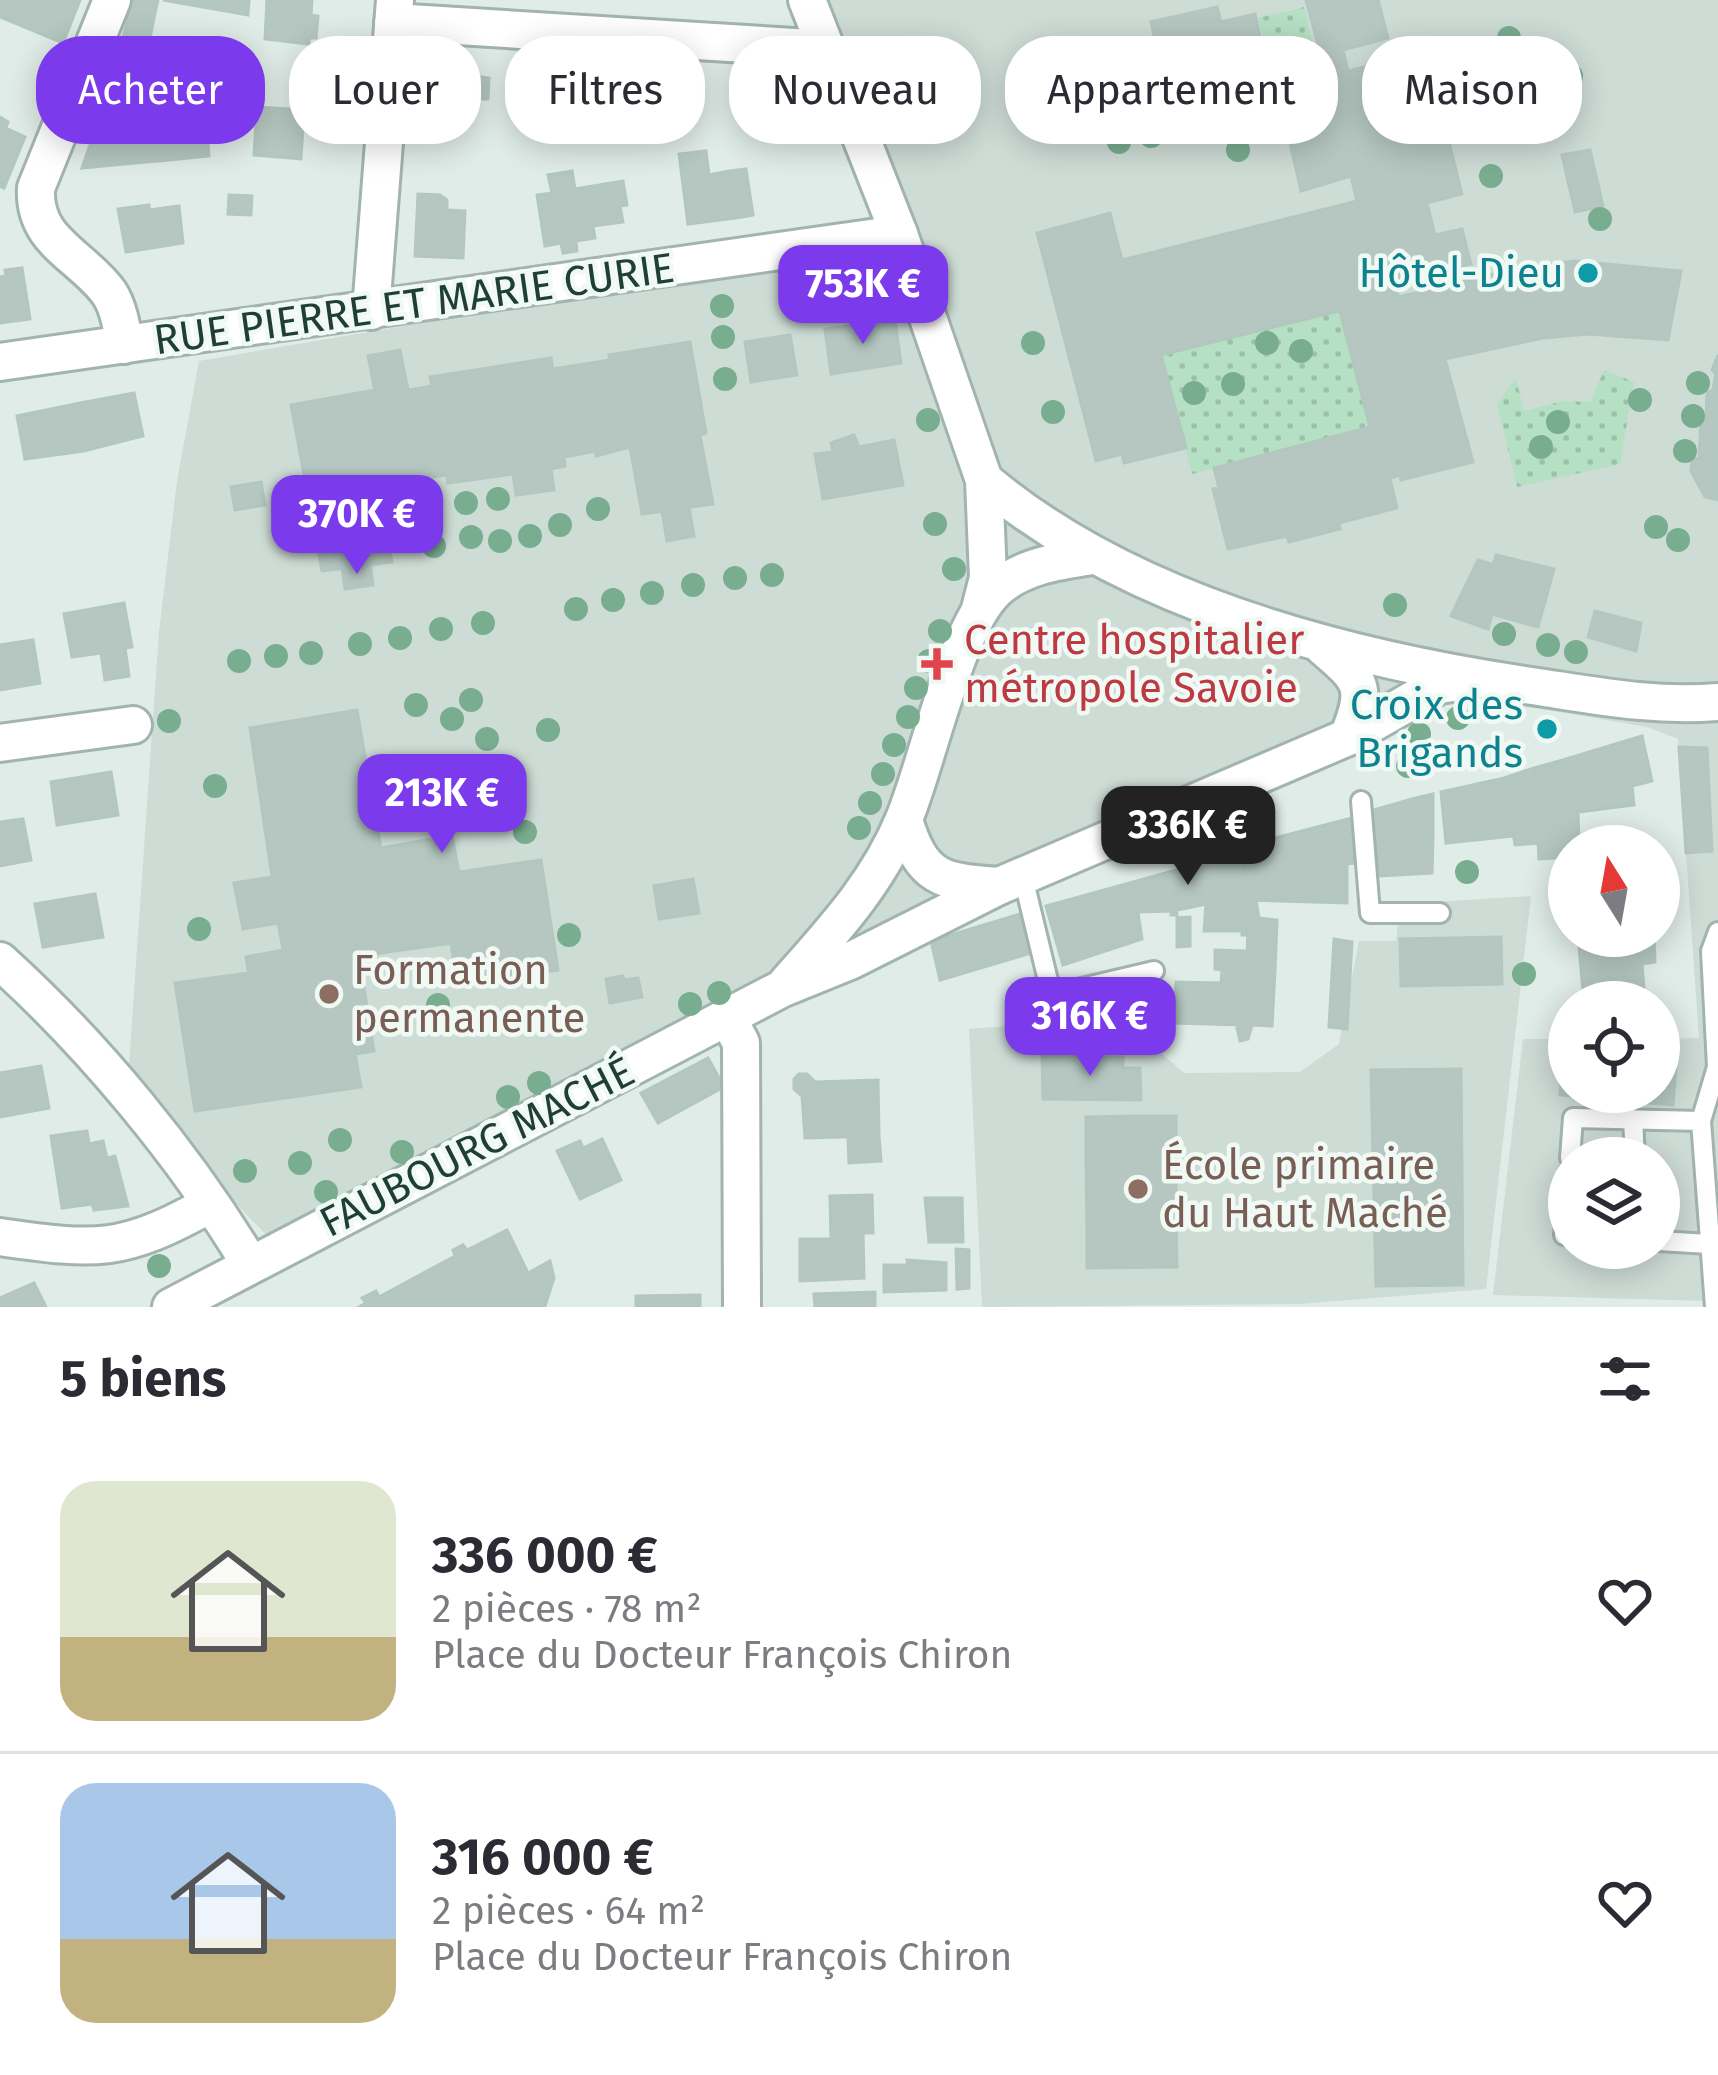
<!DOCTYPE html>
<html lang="fr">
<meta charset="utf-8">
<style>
body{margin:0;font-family:"Fira Sans",sans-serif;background:#f7f7f7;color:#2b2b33;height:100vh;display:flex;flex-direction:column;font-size:45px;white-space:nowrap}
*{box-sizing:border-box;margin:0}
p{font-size:39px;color:#7c7c81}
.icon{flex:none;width:66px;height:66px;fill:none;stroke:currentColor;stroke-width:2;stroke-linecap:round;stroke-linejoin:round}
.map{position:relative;height:1307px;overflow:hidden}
.sheet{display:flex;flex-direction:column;background:#fff;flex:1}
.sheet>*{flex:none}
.guide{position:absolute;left:36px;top:36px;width:1647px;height:108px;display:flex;gap:24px}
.needle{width:78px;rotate:349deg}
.fabs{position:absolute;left:1548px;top:825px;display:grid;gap:24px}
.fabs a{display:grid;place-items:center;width:132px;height:132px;border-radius:50%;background:#fff;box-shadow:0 6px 30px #0003;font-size:60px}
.price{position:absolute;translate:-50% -102px;padding:0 27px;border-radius:24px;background:#7c3aed;color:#fff;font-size:39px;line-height:78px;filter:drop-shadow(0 3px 6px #0008)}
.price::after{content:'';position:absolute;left:50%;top:72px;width:36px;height:27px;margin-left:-18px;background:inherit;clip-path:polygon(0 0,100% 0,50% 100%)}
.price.selected{background:#222;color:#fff}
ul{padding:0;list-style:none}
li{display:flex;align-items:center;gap:36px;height:300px;padding:0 60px}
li+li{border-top:3px solid #e1e1e2}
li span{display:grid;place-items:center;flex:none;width:336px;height:240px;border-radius:36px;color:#555}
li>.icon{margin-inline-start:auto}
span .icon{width:144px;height:144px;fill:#fffc;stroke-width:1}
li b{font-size:51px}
h2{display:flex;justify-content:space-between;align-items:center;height:144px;padding:0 60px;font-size:51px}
.tag{padding:0 42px;border-radius:48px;background:#fff;box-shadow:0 6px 30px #0003;font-size:42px;line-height:108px}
.tag.selected{background:#7c3aed;color:#fff}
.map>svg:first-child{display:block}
.built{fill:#cedcd6;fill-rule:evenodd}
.grass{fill:url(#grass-dots)}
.building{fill:#b5c7c0;stroke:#b2c7bf;stroke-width:3}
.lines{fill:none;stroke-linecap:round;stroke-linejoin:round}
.service-casing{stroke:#a2b4af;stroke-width:24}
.minor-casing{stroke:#a2b4af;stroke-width:42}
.tertiary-casing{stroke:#a2b4af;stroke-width:42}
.service{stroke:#fff;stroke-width:18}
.minor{stroke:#fff;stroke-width:36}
.tertiary{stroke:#fff;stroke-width:36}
.tree{fill:#79ad90}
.culture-dot{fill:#0f9aa8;stroke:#f1f9f5;stroke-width:4.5}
.health-dot{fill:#e0444e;stroke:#f1f9f5;stroke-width:4.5}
.education-dot{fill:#8d6e63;stroke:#f1f9f5;stroke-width:4.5}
.labels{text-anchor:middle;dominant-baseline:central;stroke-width:9;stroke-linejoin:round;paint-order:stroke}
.culture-label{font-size:42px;fill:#0d838f;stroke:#f1f9f5;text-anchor:end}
.street-label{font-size:42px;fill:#1f3e37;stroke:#f1f9f5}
.health-label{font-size:42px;fill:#be3a42;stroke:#f1f9f5;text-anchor:start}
.education-label{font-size:42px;fill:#785e54;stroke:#f1f9f5;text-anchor:start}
</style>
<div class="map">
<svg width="1718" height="1307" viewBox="0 0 1718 1307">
<defs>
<pattern id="grass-dots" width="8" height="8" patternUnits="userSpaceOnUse" patternTransform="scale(3)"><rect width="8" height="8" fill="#b6e0c3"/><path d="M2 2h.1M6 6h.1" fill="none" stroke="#9cc1a8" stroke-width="1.8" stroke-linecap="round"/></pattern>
</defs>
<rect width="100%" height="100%" fill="#e0ece7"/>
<path class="built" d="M828 0H1718V1307L1706 1301 1493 1295 1523 1039H1569V1092H1659V1039L1699 1038 1678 739 1647 727 1466 696 850 955 292 1261 127 1093 159 632 177 481 199 361 919 238ZM1569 1158H1659V1248H1569Z
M1531 896 1486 1289 1300 1304 982 1307 969 1029 1058 1022 1134 1030 1184 1073 1300 1072 1339 1044 1359 941H1396L1400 904Z"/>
<path class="grass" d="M1304 7 1315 53 1270 64 1258 18Z
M1339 311 1370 427 1192 474 1161 355Z
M1604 370 1634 382 1620 464 1517 487 1497 404 1516 378 1524 411 1563 401 1590 402Z"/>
<path class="building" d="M0 0H80L63 43 0 17Z
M132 0H158L154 18 129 13Z
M163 0H249L248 15Z
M267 0H312L311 15 318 16 316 38H309V44L265 39Z
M1306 0H1378L1388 38 1343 50 1348 71 1419 54 1426 86 1399 93 1408 127 1443 118 1462 194 1427 203 1435 235 1462 229 1471 264 1395 283 1398 297 1523 267 1575 261 1681 271 1668 340 1588 334 1543 338 1445 359 1473 462 1401 480 1400 475 1390 478 1397 508 1339 523 1340 529 1289 542 1287 536 1228 549 1213 489 1219 488 1214 468 1370 427 1333 285 1374 276 1351 176 1301 191 1285 121 1335 111 1327 81 1145 125 1123 48 1155 40 1151 22 1217 7 1221 22 1255 14 1267 68 1321 55Z
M129 13 154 18 148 48 244 66 242 94 115 71Z
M428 62 474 65 473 76 489 78 488 99H472V109L425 107Z
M551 69 571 71V79L602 80 598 129 547 126Z
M257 107 304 110 301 159 254 155Z
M0 117 8 122 6 128 25 137 4 188 0 186Z
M170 118 171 124 206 121 209 156 158 161 154 120Z
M154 120 158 161 82 168 97 125 103 124 104 131 137 127V122Z
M1590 150 1603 206 1575 212 1562 155Z
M706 151 709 175 729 171 736 218 688 224 679 154Z
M746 169 753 215 736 218 729 171Z
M572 171 575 189 623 181 627 205 620 206 623 222 593 226 595 238 576 241 577 251 563 253 561 243 545 246 537 195 552 193 548 175Z
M418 194 440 195 447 200V210L465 211 463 258 415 256Z
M229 195 252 196 251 215 228 214Z
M1357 201 1374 276 1333 285 1334 291 1144 339 1169 442 1096 461 1037 233 1110 213 1122 260Z
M149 205V210L179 206 183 243 126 252 118 209Z
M22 268 30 319 0 323V277L6 276 5 270Z
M1334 291 1339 311 1161 355 1186 448 1124 463 1122 454 1169 442 1144 339Z
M895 320 901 363 831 374 825 329Z
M790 335 797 375 751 382 745 342Z
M690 342 706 433 700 435 713 504 642 514 630 447 596 456V451L564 457 565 466 551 469 448 483 447 475 415 479 416 486 393 491 395 505 382 508 392 562 322 571 291 405 375 390 376 396 432 386 430 377 551 358 553 369 610 360 609 355Z
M400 350 408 390 376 396 368 356Z
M1718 355V500L1705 497 1691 471 1692 461 1699 457 1701 422 1706 420 1707 392 1713 390 1716 374 1712 370Z
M134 393 143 436 84 451 75 404Z
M75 404 84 451 25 459 17 416Z
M854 435 859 447 894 440 903 485 823 499 815 454 833 452 831 443Z
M551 469 554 490 516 495 513 474Z
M261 482 265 505 235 510 231 487Z
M689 507 694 536 667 541 662 511Z
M1496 555 1554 569 1538 627 1481 611Z
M1478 560 1494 565 1481 611 1492 614 1488 629 1451 616Z
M370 565 373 585 345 589 342 568Z
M124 603 132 647 125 648 129 676 105 680 101 653 72 657 64 614Z
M1595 611 1641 623 1636 651 1588 637Z
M33 640 40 683 0 690V645Z
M357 710 381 848 426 840 432 876 541 860 558 970 495 980 489 938 394 951 390 926 355 933 359 957 322 963 321 955 285 959 278 923 243 929 234 883 272 877 250 728Z
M1642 736 1652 781 1632 786 1634 805 1578 812 1566 759Z
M1679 747 1707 748 1712 851 1686 853Z
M1566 759 1578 812 1579 846H1569V857L1539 859 1534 768Z
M1534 768 1540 843 1515 845 1504 778Z
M111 772 118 815 57 825 51 782Z
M1504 778 1514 836 1446 843 1441 792Z
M1433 794V837L1414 840 1412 799Z
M1412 799 1414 840 1433 837 1432 873 1379 876 1370 811Z
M1352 818 1357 863 1347 864V903L1249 900 1241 847Z
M23 819 31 860 0 866V822Z
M452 836 459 872 432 876 426 840Z
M1242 852 1249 900 1247 935H1242V931H1220V900L1224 896 1218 859Z
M1218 859 1224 896 1220 900V931H1204L1206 904 1196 865Z
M1196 865 1206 904 1178 910 1173 871Z
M1173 871 1177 915H1171L1172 911 1138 912 1142 939 1063 965 1046 906Z
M693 879 699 913 659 919 654 886Z
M95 894 103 937 43 947 35 904Z
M1249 900H1256L1259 918 1277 920 1275 971 1272 1026 1252 1025 1248 1039 1240 1041 1237 1028 1242 1025 1243 986H1246Z
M1020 914 1031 953 940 980 931 941Z
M1190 917V946L1177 947V918Z
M390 926 394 951 359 957 355 933Z
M1578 936H1654L1655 962 1642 964 1645 1002H1584Z
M1501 937 1502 984 1401 986 1400 939Z
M489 938 495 980 457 985 451 943Z
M1334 939 1352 942 1347 1029 1329 1027Z
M283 950 285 959 321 955 322 963 340 960 355 1054 263 1067 246 957Z
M1215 950 1246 951 1242 1025 1174 1023 1176 982 1221 983 1222 970 1215 969Z
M359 957 374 1051 355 1054 341 961Z
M249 973 263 1067 355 1054 361 1087 195 1111 175 983Z
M623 976 624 980 638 978 642 997 610 1003 606 979Z
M1042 1056 1123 1057V1068H1140L1141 1100 1043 1099Z
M1563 1056 1569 1057V1092H1659V1065L1676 1066 1673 1105 1560 1095Z
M708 1058 724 1087 658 1123 641 1093Z
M41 1066 49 1108 0 1117V1073Z
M1461 1069 1463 1285 1376 1286 1371 1070Z
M799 1074H807L815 1082 878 1080 879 1136 805 1138 802 1096 794 1089V1079Z
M1137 1116H1176V1161L1086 1162V1117Z
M87 1131 89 1144 103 1141 107 1158 115 1156 128 1206 94 1210 92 1204 62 1208 51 1136Z
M879 1136 881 1161 849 1163 848 1138Z
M602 1139 621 1180 580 1199 557 1151 580 1141 583 1148Z
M1176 1161V1221L1087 1224 1086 1162Z
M872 1195 873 1233H863L864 1278 800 1281V1239H831L830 1196Z
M925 1198H962L963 1242H929Z
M1176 1221 1177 1267 1087 1268V1224Z
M507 1230 528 1273 550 1261 554 1278 545 1306 359 1307 366 1303 362 1298 376 1291 379 1297 455 1256 453 1250 463 1245 467 1250Z
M956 1249 969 1250V1288L957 1289Z
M907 1260 946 1263V1290L884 1292V1265H908Z
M34 1283 46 1307H0V1298Z
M875 1292V1307H815L814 1294Z
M700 1295V1307H636V1296Z"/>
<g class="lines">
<g class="service-casing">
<path id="service" d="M1361 801 1370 913H1440
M1023 877 1058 1022
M1058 1022 1069 991 1154 971
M1633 1119 1635 1158
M1570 1158 1573 1118 1701 1121
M1569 1172 1564 1235 1569 1236
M1659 1241 1709 1244
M1715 1307 1701 1121 1717 1067 1711 951 1718 932"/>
</g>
<g class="minor-casing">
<path id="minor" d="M112 0 36 188C33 240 77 253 106 289 118 303 122 326 124 345
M393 22 826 49
M371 311 395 0
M0 362 899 234
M1323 647C1363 681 1368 687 1348 737
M0 743 133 725
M904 820C922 879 941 882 999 886
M0 961C93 1045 185 1156 250 1264
M728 1018 741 1043 742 1307
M0 1237C98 1251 122 1253 210 1204"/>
</g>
<g class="tertiary-casing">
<path id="tertiary" d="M807 0 899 234 984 480 988 578 980 609
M984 480C1133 606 1355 661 1545 688 1603 697 1659 707 1718 702
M787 983C832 932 878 883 904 819 928 762 955 627 997 589 1022 566 1059 561 1092 556
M171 1307 783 988 852 960 999 886 1348 737 1439 685 1480 679"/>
</g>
<use href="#service" class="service"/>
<use href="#minor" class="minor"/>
<use href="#tertiary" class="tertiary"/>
</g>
<g class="tree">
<circle cx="1509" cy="38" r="12"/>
<circle cx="1571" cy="76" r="12"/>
<circle cx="1251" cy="110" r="12"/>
<circle cx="1208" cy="121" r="12"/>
<circle cx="1183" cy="129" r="12"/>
<circle cx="1481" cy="130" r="12"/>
<circle cx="1151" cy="136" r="12"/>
<circle cx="1119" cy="142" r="12"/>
<circle cx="1238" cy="150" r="12"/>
<circle cx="1491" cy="176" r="12"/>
<circle cx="1600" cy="219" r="12"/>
<circle cx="722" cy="306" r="12"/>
<circle cx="723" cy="337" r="12"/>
<circle cx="1033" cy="343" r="12"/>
<circle cx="1267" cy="343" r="12"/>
<circle cx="1301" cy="351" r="12"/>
<circle cx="725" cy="379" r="12"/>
<circle cx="1698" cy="383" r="12"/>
<circle cx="1233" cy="384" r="12"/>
<circle cx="1194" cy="393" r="12"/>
<circle cx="1640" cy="400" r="12"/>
<circle cx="1053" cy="412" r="12"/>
<circle cx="1693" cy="416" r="12"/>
<circle cx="928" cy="420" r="12"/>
<circle cx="1558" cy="422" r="12"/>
<circle cx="1541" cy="447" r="12"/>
<circle cx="1685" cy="451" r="12"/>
<circle cx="498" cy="499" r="12"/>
<circle cx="466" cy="503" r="12"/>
<circle cx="598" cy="509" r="12"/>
<circle cx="935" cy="524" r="12"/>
<circle cx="560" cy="525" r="12"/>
<circle cx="1656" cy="527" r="12"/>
<circle cx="530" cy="536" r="12"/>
<circle cx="471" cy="537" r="12"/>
<circle cx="1678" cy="540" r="12"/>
<circle cx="500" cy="541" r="12"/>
<circle cx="434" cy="546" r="12"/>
<circle cx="954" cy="569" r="12"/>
<circle cx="772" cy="575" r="12"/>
<circle cx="735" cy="578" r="12"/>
<circle cx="693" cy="585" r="12"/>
<circle cx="652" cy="593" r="12"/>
<circle cx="613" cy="600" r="12"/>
<circle cx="1395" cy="605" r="12"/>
<circle cx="576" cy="609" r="12"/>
<circle cx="483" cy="623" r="12"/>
<circle cx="441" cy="629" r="12"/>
<circle cx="940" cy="631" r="12"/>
<circle cx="1504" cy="634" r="12"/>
<circle cx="400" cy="638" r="12"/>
<circle cx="360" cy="644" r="12"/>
<circle cx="1548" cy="645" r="12"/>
<circle cx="1576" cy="652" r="12"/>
<circle cx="311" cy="653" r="12"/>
<circle cx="276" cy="656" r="12"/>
<circle cx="239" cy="661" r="12"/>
<circle cx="929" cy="661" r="12"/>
<circle cx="916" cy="688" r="12"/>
<circle cx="471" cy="700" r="12"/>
<circle cx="416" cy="705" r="12"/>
<circle cx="908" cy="717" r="12"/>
<circle cx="1458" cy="718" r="12"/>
<circle cx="452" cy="719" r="12"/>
<circle cx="169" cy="721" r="12"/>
<circle cx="548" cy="730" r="12"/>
<circle cx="1419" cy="734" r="12"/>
<circle cx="487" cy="739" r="12"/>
<circle cx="894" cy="745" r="12"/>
<circle cx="1445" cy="758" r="12"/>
<circle cx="1408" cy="766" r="12"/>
<circle cx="883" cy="774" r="12"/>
<circle cx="215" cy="786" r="12"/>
<circle cx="870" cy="803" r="12"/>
<circle cx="859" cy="828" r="12"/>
<circle cx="525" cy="832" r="12"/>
<circle cx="1467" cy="872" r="12"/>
<circle cx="199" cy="929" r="12"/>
<circle cx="569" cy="935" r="12"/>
<circle cx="1524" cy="974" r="12"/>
<circle cx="719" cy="993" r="12"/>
<circle cx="690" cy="1004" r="12"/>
<circle cx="438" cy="1005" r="12"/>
<circle cx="539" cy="1083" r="12"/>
<circle cx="508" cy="1097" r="12"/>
<circle cx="340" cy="1140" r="12"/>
<circle cx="402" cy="1152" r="12"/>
<circle cx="300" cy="1163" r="12"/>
<circle cx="245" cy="1171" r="12"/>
<circle cx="326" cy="1192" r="12"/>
<circle cx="159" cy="1266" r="12"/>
</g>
<g class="culture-dot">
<circle cx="1588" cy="273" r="12"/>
<circle cx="1547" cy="729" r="12"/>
</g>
<path class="health-dot" d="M931 646h12v12h12v12h-12v12h-12v-12h-12v-12h12z"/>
<g class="education-dot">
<circle cx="329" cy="994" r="12"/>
<circle cx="1138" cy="1189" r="12"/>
</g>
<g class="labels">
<g class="culture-label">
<text x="1564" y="273">Hôtel-Dieu</text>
<text x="1523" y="705">Croix des<tspan x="1523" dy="48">Brigands</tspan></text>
</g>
<g class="street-label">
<text transform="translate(414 304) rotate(-8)">RUE PIERRE ET MARIE CURIE</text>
<text transform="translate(477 1147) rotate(-27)">FAUBOURG MACHÉ</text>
</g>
<g class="health-label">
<text x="964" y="640">Centre hospitalier<tspan x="964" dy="48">métropole Savoie</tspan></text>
</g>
<g class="education-label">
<text x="353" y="970">Formation<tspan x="353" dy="48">permanente</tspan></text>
<text x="1162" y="1165">École primaire<tspan x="1162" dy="48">du Haut Maché</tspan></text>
</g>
</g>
</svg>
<div class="fabs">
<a><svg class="needle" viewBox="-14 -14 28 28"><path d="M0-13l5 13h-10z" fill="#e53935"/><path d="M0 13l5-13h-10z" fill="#7c7c81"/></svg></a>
<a><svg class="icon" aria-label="locate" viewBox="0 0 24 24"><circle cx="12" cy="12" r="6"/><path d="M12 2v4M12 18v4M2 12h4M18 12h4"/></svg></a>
<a><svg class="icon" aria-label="layers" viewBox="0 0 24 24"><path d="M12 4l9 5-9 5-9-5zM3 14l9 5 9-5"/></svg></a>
</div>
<b class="price" style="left:863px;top:347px">753K €</b>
<b class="price" style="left:357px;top:577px">370K €</b>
<b class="price" style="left:442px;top:856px">213K €</b>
<b class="price selected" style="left:1188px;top:888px">336K €</b>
<b class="price" style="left:1090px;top:1079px">316K €</b>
<div class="guide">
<a class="tag selected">Acheter</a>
<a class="tag">Louer</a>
<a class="tag">Filtres</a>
<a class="tag">Nouveau</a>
<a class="tag">Appartement</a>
<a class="tag">Maison</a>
</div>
</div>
<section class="sheet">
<h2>5 biens<svg class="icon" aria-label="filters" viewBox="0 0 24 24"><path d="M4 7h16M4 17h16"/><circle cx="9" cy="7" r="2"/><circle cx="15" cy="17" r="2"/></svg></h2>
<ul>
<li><span style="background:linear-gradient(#dfe7d0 65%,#c2b280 0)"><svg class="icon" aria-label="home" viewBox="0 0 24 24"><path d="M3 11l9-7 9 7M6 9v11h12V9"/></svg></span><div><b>336 000 €</b><p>2 pièces · 78 m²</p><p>Place du Docteur François Chiron</p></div><svg class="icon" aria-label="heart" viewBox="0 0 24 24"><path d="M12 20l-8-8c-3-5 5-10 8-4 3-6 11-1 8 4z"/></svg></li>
<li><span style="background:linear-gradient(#a9c7e8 65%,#c2b280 0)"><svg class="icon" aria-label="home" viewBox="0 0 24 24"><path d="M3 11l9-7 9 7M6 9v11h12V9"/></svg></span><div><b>316 000 €</b><p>2 pièces · 64 m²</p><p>Place du Docteur François Chiron</p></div><svg class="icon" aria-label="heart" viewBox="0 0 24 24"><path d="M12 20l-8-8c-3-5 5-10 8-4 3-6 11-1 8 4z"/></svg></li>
</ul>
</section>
